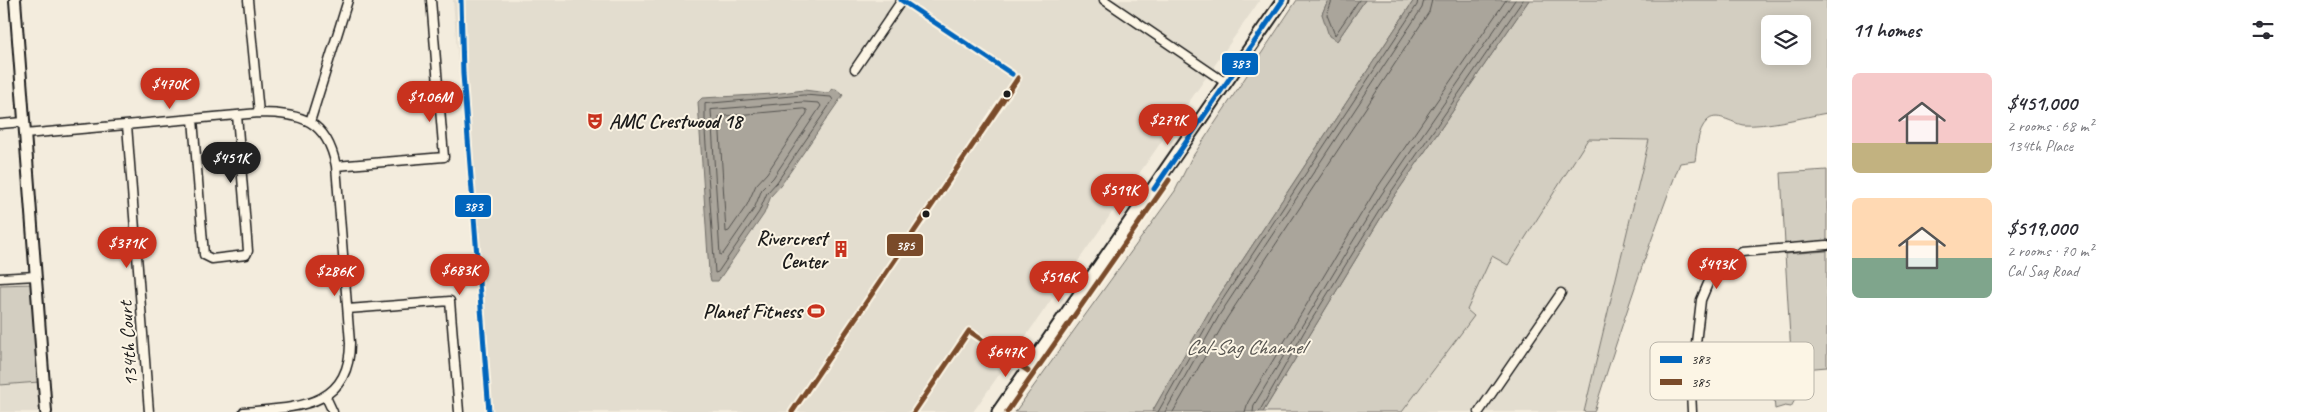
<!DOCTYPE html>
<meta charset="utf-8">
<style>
body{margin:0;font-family:Caveat,sans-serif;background:#f7f7f7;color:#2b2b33;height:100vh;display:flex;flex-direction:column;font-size:19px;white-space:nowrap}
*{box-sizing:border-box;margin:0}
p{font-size:16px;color:#7c7c81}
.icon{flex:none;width:28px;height:28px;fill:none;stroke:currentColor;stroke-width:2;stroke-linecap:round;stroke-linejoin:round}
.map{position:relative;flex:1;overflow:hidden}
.drawer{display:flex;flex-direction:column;background:#fff;width:475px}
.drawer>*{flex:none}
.buttons{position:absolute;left:1761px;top:15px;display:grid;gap:10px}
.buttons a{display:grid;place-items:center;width:50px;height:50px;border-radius:8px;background:#fff;box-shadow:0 2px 12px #0003;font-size:25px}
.price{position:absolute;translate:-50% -42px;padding:0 11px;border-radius:18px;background:#c8321e;color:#fff;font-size:16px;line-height:32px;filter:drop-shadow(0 1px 2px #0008)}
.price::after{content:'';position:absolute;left:50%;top:30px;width:15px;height:11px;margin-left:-8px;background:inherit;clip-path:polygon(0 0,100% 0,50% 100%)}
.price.selected{background:#222;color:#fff}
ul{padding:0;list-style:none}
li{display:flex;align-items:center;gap:15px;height:125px;padding:0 25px}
li span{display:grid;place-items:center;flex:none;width:140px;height:100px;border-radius:8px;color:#555}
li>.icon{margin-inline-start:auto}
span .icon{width:60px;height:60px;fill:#fffc;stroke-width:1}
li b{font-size:21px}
h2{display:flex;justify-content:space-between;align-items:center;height:60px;padding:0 25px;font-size:21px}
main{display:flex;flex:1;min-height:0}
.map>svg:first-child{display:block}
.built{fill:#e3ddcf}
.green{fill:#d3cec1;stroke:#78756e;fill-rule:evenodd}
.water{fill:#aaa59b;stroke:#716e68}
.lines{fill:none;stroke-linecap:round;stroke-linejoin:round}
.shore{stroke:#55534f;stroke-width:1}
.minor-casing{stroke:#1c1c1c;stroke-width:11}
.tertiary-casing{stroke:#1c1c1c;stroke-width:14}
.secondary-casing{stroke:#1c1c1c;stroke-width:15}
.minor{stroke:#fcf5e5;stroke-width:8}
.tertiary{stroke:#fcf5e5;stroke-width:10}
.secondary{stroke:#fcf5e5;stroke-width:11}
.bus-1-casing{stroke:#fcf5e5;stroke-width:9}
.bus-2-casing{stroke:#fcf5e5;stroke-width:9}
.bus-1{stroke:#0065bd;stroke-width:5}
.bus-2{stroke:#7a4b2a;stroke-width:5}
.bus-dot{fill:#1c1c1c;stroke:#fcf5e5;stroke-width:2}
.labels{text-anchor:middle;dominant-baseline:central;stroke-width:4;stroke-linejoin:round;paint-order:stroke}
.poi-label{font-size:20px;font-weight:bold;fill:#1c1c1c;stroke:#fcf5e5;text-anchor:end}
.street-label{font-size:20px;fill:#1c1c1c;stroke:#fcf5e5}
.water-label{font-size:21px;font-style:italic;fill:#55534f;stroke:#fcf5e5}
.key{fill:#fcf5e5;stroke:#b9b4a9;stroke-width:1}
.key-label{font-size:14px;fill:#1c1c1c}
.line-badge{stroke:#fcf5e5;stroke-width:2}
.badge-label{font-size:14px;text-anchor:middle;font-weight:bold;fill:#fff}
</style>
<main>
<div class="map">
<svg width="1827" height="412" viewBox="0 0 1827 412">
<rect width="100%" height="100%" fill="#f3ecdd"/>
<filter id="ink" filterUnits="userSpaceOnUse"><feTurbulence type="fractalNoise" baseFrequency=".02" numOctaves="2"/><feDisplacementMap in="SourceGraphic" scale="10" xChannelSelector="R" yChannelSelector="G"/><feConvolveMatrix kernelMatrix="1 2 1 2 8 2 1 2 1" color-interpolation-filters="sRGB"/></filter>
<g filter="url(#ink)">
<path class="built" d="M453 0H1260L973 412H486Z
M1588 139 1649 140 1584 412H1402L1474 315 1467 310 1492 255 1508 265Z
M39 382 40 412H0V385Z"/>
<path class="green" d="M1297 0H1328L1322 14 1337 41 1365 0H1414L1211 308 1152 412H1015L1175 191 1191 159Z
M1529 0H1827V113C1804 117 1766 127 1743 125 1732 123 1716 111 1707 121 1697 130 1697 149 1695 161L1680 163C1648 245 1621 328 1594 412H1584L1649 140 1588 139 1508 265 1492 256 1467 310 1474 316 1402 412H1263L1391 201ZM1770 24H1802V56H1770Z
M1827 170V242L1785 244 1781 173Z
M1827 251V367L1792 370 1785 254Z
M32 284 39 382 0 385V285Z
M1810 372 1791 407 1785 406 1775 409 1772 376Z"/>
<path class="water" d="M1328 0H1365L1337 41 1329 36 1322 14Z
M1414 0H1529L1391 201 1263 412H1152L1211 308Z
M833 89H836L843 95 781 185 771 196 764 214 718 281H711L709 272 698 102 702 98 773 94 804 90 828 93Z"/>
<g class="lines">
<path class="shore" d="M1332 0 1327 15 1335 35 1359 0
M804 95 831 97 833 100 777 182 767 193 759 212 718 272 715 273 705 131V104Z
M804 102 819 103 821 106 773 178 762 189 754 209 723 254 720 255 711 110Z
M804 109 807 110V113L767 173 756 185 747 205 729 231 726 232 719 117Z
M1158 412 1215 311 1417 5 1418 0
M1165 412 1220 314 1422 8 1424 0
M1173 412 1227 318 1429 12 1432 0
M1245 412 1248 402 1375 191 1506 0
M1253 412 1254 405 1381 195 1515 0
M1259 412 1304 332 1387 198 1523 0"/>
<g class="minor-casing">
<path id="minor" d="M248 0 259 113
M1104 0 1226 83
M855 69 902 0
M193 119 204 255 212 259 246 255 248 251 237 115
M310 122 348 0
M0 124 24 122
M127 125 149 412
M25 134 259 113C301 113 327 120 336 166L350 343C350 409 294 407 244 412
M336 166 444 157 431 0
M0 278 36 276
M348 309 450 301 459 412
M326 397 333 412
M1479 412 1561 293
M1692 412 1690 369 1696 343 1701 300 1712 274 1742 252 1827 245"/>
</g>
<g class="tertiary-casing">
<path id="tertiary" d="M15 0 46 412"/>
</g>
<g class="secondary-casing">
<path id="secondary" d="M998 412 1283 0"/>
</g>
<use href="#minor" class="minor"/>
<use href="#tertiary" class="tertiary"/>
<use href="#secondary" class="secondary"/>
<g class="bus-1-casing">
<path id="bus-1" d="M461 0 463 74 489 412
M901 0 1012 74
M1154 189 1283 0"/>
</g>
<g class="bus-2-casing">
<path id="bus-2" d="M792 412 1018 78
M914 412 969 331 1028 371
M1007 412 1169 180"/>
</g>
<use href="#bus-1" class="bus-1"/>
<use href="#bus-2" class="bus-2"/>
</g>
</g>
<defs>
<g id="theatre-bare" transform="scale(1.35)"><path d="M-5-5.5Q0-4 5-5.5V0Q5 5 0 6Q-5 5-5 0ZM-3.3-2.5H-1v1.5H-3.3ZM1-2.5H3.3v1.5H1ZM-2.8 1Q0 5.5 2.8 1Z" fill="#c8321e" stroke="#fcf5e5" stroke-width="2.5" paint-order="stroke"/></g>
<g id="building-bare" transform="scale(1.35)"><path d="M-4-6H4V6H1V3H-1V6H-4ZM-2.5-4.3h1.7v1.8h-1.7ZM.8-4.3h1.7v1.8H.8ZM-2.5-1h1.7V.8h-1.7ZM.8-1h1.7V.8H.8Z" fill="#c8321e" stroke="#fcf5e5" stroke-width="2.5" paint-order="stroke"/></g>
<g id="stadium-bare" transform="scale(1.35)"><path d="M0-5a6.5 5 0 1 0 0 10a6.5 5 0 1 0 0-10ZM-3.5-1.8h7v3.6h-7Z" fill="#c8321e" stroke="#fcf5e5" stroke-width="2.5" paint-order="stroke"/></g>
</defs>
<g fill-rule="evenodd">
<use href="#theatre-bare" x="595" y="121"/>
<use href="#building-bare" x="841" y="249"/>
<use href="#stadium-bare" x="816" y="311"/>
</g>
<g class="bus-dot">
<circle cx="1007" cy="94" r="4.5"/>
<circle cx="926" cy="214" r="4.5"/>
</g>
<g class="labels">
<g class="poi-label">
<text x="609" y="121" text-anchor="start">AMC Crestwood 18</text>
<text x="827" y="238">Rivercrest<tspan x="827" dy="23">Center</tspan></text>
<text x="802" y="311">Planet Fitness</text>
</g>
<g class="street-label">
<text transform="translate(128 344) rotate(-94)">134th Court</text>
</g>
<g class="water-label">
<text x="1245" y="347">Cal-Sag Channel</text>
</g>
</g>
<rect x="1650" y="342" width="164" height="58" rx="8" class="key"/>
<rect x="1660" y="356" width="22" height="7" fill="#0065bd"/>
<rect x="1660" y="379" width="22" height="6" fill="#7a4b2a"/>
<g class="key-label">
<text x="1691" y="364">383</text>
<text x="1691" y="387">385</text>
</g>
<g class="line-badge">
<rect x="1221" y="52" width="38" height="24" rx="5" fill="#0065bd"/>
<rect x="454" y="194" width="38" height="24" rx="5" fill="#0065bd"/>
<rect x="886" y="233" width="38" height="24" rx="5" fill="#7a4b2a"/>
</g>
<g class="badge-label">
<text x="1240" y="68">383</text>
<text x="473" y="211">383</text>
<text x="905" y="250">385</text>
</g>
</svg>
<div class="buttons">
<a><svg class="icon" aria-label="layers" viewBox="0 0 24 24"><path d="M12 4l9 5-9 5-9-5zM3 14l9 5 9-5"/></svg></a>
</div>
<b class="price" style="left:170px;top:110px">$470K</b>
<b class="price" style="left:430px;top:123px">$1.06M</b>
<b class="price" style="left:1168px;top:146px">$279K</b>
<b class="price selected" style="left:231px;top:184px">$451K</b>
<b class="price" style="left:1120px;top:216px">$519K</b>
<b class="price" style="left:127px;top:269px">$371K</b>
<b class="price" style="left:1717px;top:290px">$493K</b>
<b class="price" style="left:460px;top:296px">$683K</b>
<b class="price" style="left:335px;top:297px">$286K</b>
<b class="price" style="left:1059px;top:303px">$516K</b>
<b class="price" style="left:1006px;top:378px">$647K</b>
</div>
<section class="drawer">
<h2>11 homes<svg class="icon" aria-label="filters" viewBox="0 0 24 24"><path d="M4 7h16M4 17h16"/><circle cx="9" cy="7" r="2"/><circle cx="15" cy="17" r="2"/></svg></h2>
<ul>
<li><span style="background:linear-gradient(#f6c9c9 70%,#c2b280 0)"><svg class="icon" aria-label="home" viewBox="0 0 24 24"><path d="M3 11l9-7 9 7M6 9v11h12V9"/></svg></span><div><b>$451,000</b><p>2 rooms · 68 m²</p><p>134th Place</p></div></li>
<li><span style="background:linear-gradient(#ffd9b3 60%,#7fa58c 0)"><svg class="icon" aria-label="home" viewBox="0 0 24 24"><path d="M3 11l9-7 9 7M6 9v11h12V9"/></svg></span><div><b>$519,000</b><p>2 rooms · 70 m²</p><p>Cal Sag Road</p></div></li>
</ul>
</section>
</main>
